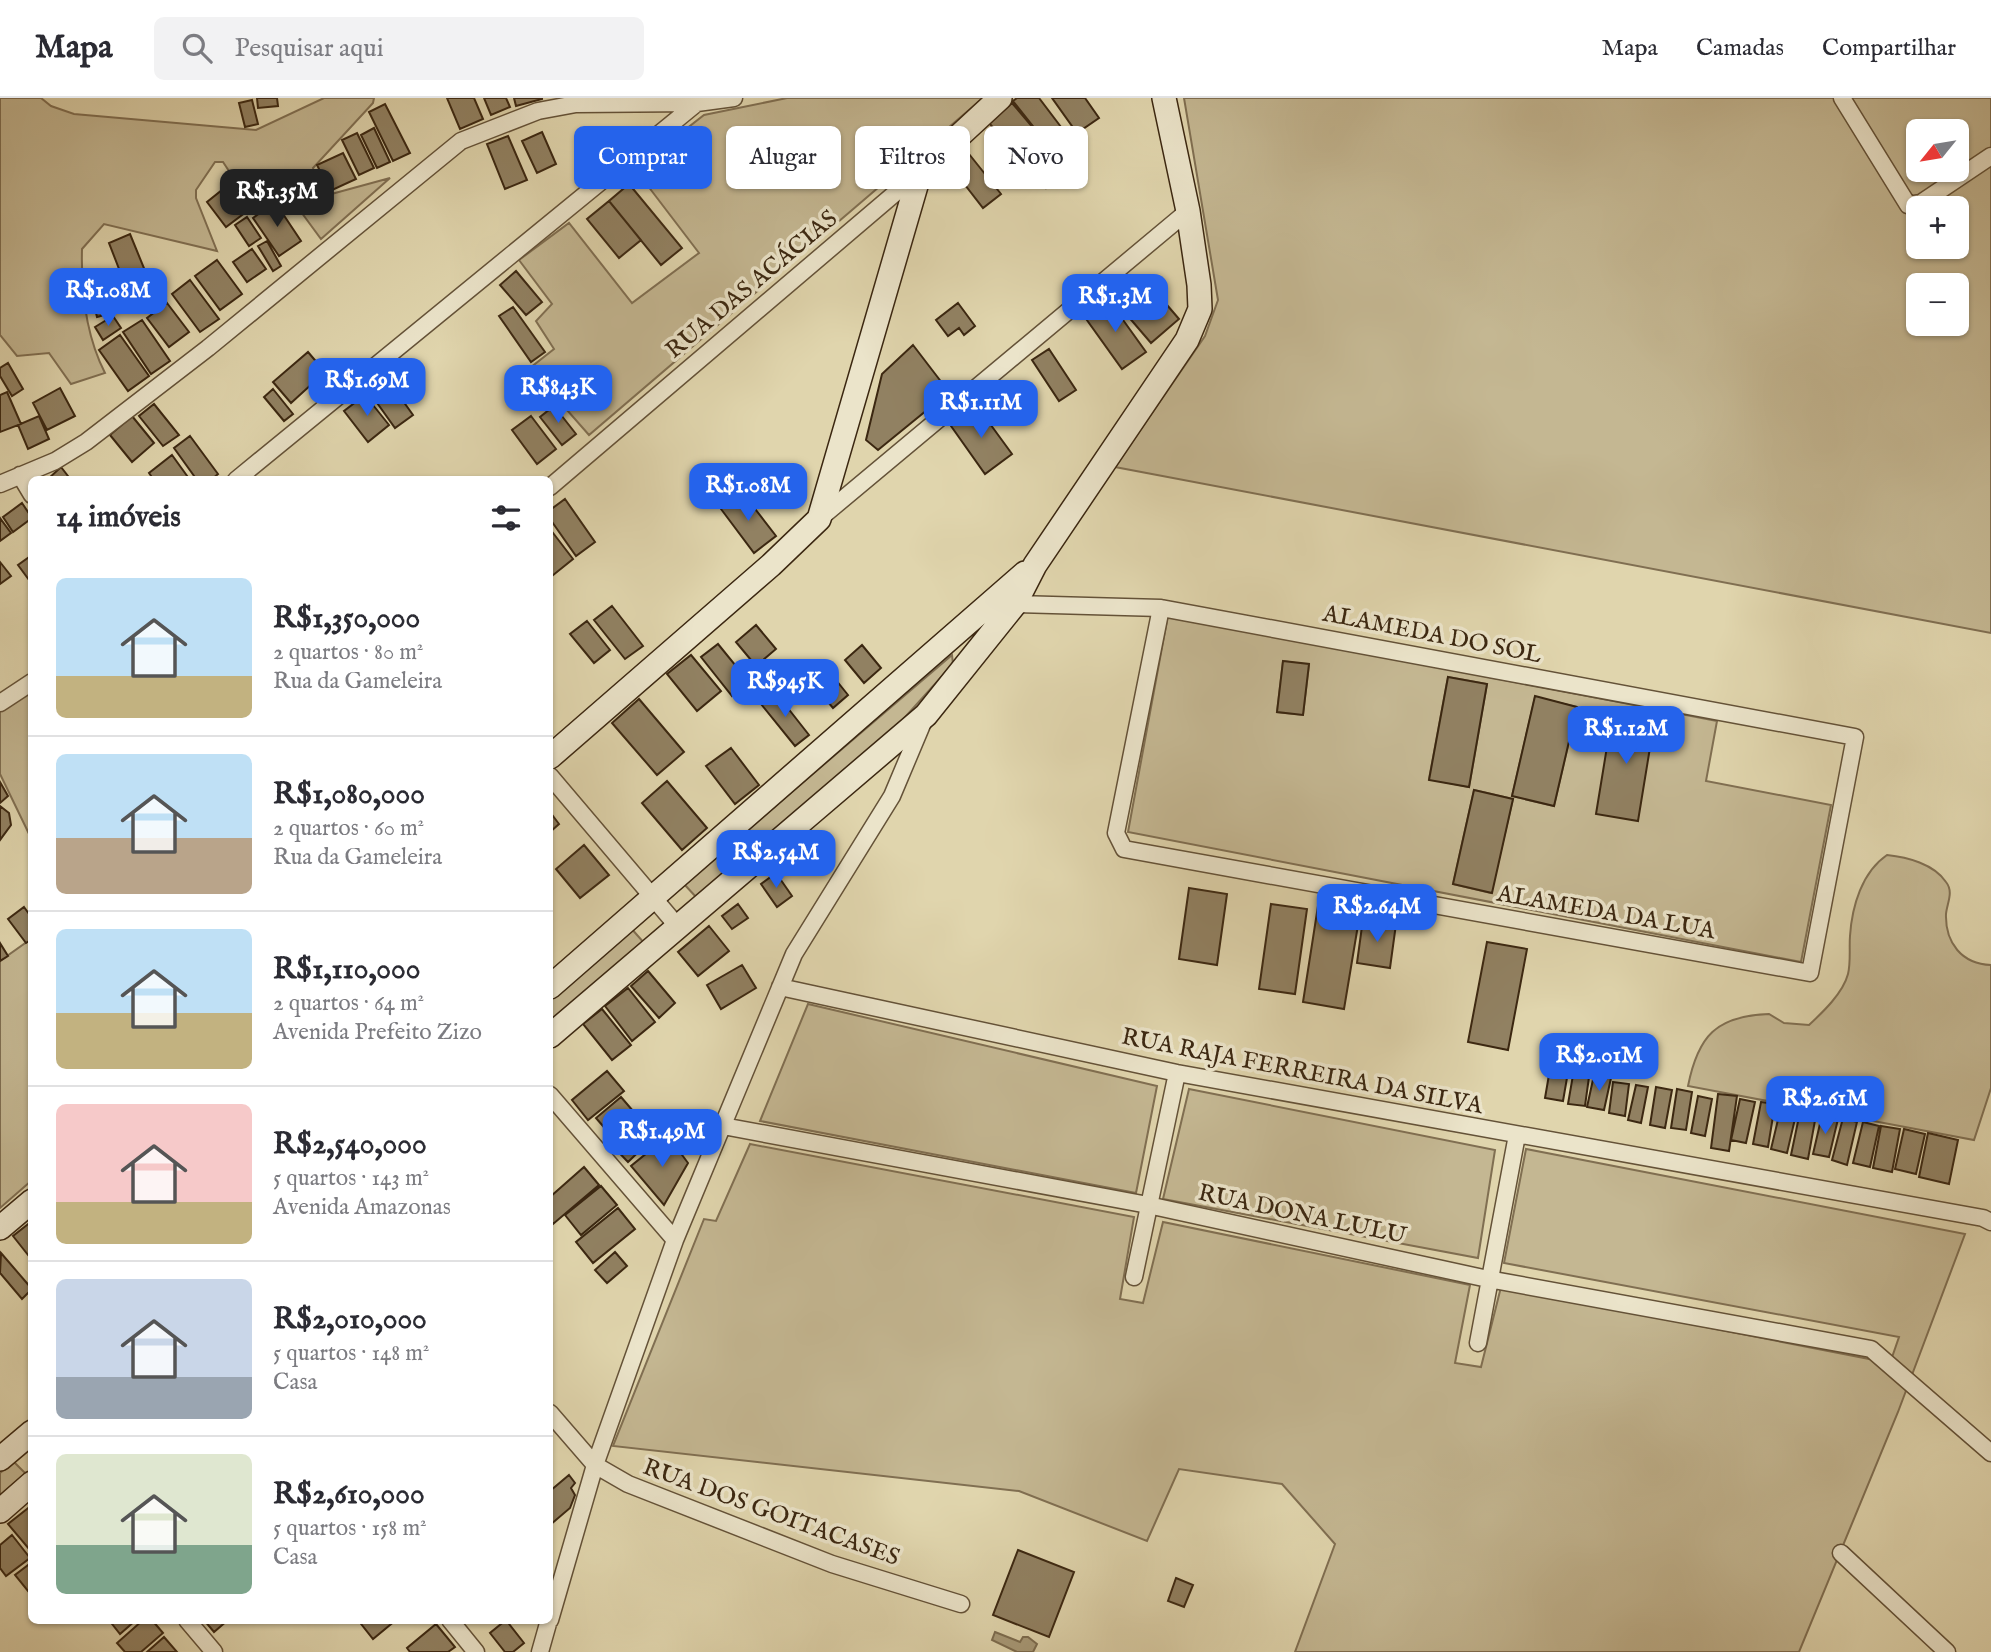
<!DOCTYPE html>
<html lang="pt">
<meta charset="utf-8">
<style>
body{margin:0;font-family:"IM FELL English",serif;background:#f2f2f3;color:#2b2b33;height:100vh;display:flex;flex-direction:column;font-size:26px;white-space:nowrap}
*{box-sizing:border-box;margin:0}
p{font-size:23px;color:#7c7c81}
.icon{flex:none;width:38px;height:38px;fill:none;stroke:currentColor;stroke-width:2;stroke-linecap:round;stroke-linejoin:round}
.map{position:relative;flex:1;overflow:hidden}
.side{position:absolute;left:28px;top:378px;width:525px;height:1148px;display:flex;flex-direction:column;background:#fff;border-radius:10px;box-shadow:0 2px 5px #0004}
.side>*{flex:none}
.hud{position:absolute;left:574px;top:28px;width:665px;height:63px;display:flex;gap:14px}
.needle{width:46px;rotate:240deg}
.fabs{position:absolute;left:1906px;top:21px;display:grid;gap:14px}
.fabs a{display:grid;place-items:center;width:63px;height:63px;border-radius:10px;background:#fff;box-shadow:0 2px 5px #0004;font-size:35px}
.price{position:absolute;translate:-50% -60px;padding:0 16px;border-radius:14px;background:#2563eb;color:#fff;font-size:23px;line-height:46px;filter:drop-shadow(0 2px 4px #0008)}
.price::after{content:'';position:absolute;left:50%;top:42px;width:21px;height:16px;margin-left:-10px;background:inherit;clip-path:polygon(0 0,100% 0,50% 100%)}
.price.on{background:#222;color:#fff}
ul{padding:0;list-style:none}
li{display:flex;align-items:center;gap:21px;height:175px;padding:0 28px}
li+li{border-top:2px solid #e1e1e2}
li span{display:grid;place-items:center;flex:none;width:196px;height:140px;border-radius:10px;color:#555}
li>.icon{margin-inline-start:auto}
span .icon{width:84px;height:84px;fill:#fffc;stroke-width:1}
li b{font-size:30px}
h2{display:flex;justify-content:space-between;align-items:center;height:84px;padding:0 28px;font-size:30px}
.pill{padding:0 24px;border-radius:10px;background:#fff;box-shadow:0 2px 5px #0004;font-size:24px;line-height:63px}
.pill.on{background:#2563eb;color:#fff}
header{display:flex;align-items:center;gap:42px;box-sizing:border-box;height:98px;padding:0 35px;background:#fff;border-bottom:2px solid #e1e1e2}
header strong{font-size:33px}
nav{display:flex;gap:38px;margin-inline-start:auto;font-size:24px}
.search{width:490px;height:63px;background:#f2f2f3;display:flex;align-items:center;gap:18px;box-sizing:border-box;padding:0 24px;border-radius:10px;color:#7c7c81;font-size:26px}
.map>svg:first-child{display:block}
.green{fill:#c4b792;stroke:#806f52;stroke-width:2;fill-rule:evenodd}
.water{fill:#a89a78;stroke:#7c6c4f;stroke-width:2}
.building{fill:#918162;stroke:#3b2711;stroke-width:2}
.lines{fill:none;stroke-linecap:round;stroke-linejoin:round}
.street-casing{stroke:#645238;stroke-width:19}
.secondary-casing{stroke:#3b2711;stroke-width:26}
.street{stroke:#ebe4ca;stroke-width:16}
.secondary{stroke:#ebe4ca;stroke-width:23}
.labels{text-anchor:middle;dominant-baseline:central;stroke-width:7;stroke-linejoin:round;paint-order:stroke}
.street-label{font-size:24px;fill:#3b2711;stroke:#ebe4ca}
</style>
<header>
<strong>Mapa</strong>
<div class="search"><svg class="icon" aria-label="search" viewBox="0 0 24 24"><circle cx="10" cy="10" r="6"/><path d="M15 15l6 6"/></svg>Pesquisar aqui</div>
<nav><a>Mapa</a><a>Camadas</a><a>Compartilhar</a></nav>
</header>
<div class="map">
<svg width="1991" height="1554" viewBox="0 0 1991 1554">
<rect width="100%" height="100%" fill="#e0d5ad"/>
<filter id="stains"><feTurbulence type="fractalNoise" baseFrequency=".00286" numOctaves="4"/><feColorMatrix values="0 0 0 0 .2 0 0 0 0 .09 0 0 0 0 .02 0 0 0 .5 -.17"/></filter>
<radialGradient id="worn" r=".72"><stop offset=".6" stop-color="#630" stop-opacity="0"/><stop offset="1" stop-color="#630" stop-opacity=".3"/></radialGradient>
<path class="green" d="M0 0H41L51 8 74 16 256 32 324 0H374L373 5 313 70 324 98 390 80 321 141 282 88 250 105 223 64H215L196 92V100L217 153 104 126 82 151C81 191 86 238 105 275L71 286 49 255 17 258 0 237Z
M787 0H983L589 337 530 270 554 251 536 223 552 206 519 162 569 125 632 205 699 155 635 71 704 17Z
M1184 0H1991V535L1115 369 1205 238 1218 202ZM1918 33H1956V72H1918ZM1918 110H1956V149H1918ZM1918 187H1956V226H1918Z
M1168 517 1717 623 1706 683 1831 707 1801 864 1128 734ZM1283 563 1309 567 1303 617 1277 614ZM1448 579 1487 586 1469 689 1429 681ZM1535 599 1577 609 1554 708 1512 698ZM1474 692 1513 701 1491 795 1453 786Z
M952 557 953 566 898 627 697 800 684 786Z
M31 591V740L0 676V612Z
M1887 757C1907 759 1934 766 1946 784 1954 794 1947 805 1946 816 1945 845 1962 866 1991 867V990L1974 1042 1688 988C1698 938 1716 918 1769 916L1784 925 1809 927C1823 914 1843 895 1848 876 1851 864 1849 849 1850 838 1852 808 1862 774 1887 757Z
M630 829 645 846 550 929V899Z
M31 841V1083L0 1110V863Z
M808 906 1157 988 1136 1095 760 1023Z
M1189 991 1495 1052 1478 1160 1163 1101Z
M750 1046 1134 1119 1120 1201 1143 1205 1163 1124 1470 1187 1455 1265 1481 1269 1501 1189 1890 1265 1899 1239 1504 1165 1526 1051 1965 1136 1898 1314 1799 1554H1295L1335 1446 1282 1386 1179 1371 1147 1443 1019 1393 613 1348 704 1121 716 1123Z
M14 1364 26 1376 0 1398V1375Z"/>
<path class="water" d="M995 1534 1020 1544 1023 1539H1028L1037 1546 1033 1554H1017L992 1542Z"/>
<path class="building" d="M257 0H277L278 8 258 10Z
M447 0H474L483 21 460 31Z
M484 0H506L510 9 491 17Z
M514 0H542V1L516 8Z
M1017 0H1039L1061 29 1044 42 1013 3Z
M1052 0H1085L1099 20 1077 35Z
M252 2 258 26 245 29 239 5Z
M1012 5 1068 71 1046 90 989 25Z
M385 6 410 55 393 63 369 14Z
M374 30 390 64 377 70 361 37Z
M542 34 556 66 537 75 522 43Z
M357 35 374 70 359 77 342 42Z
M508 38 527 82 505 91 487 46Z
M965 51 1001 96 983 110 948 65Z
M343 55 356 81 330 93 317 67Z
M629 86 682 150 661 167 609 103Z
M227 88 246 114 226 129 207 104Z
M609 103 641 142 619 160 587 121Z
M275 104 301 143 279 158 253 120Z
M247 119 261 140 249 148 235 127Z
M130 136 148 180 126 189 109 145Z
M267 143 281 168 273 173 258 148Z
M252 151 266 171 247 184 233 164Z
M217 162 242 196 220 212 195 178Z
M516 173 542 204 526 217 500 187Z
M190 182 219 221 200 234 172 196Z
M1149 186 1179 221 1151 245 1121 210Z
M105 187 112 215 97 219 90 191Z
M1108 201 1146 254 1122 271 1084 218Z
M167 205 189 234 169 249 147 220Z
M958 205 975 228 964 237 959 230 948 238 936 222Z
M513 209 545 254 531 264 499 218Z
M113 218 121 230 103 242 95 229Z
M142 222 170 263 151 276 123 234Z
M120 237 149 278 128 293 99 252Z
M913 247 949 294 878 352 866 342 882 276Z
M1049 251 1076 292 1059 303 1032 262Z
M308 254 325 274 291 305 273 284Z
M8 265 23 291 12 298 0 278V270Z
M393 289 413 317 395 330 375 302Z
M60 290 75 318 47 332 33 305Z
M273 291 293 316 284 323 264 299Z
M7 294 21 326 0 334V297Z
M365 297 389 327 368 344 344 313Z
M154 306 179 337 163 348 139 318Z
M554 308 576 336 562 347 540 319Z
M977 308 1012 356 985 376 951 328Z
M39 318 49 341 28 351 18 327Z
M132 318 154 345 132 364 110 337Z
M531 318 556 351 537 366 512 332Z
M190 338 218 376 211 382H197L174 350Z
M172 357 190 382H154L149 375Z
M61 369 71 382H47Z
M742 394 776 438 754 455 721 411Z
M565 401 595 444 576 458 550 421V412Z
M22 405 32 420 13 434 3 419Z
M0 420 11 435 0 443Z
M550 431 573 461 552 478 550 476Z
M32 457V486L18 467Z
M0 464 11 478 0 486Z
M612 508 643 548 625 561 594 522Z
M587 523 610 552 594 565 570 536Z
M756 527 776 551 756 568 736 544Z
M718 546 749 584 732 598 701 559Z
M862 547 881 570 864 585 845 562Z
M691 557 721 593 697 613 667 576Z
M1283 563 1309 566 1303 617 1277 614Z
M824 567 848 597 833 610 808 580Z
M1448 579 1487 586 1469 689 1429 682Z
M776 595 809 637 795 648 761 606Z
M1535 598 1577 609 1554 708 1512 698Z
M639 601 684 654 657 677 612 625Z
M1613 612 1655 619 1638 723 1596 716Z
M731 650 759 687 735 706 706 668Z
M667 683 707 730 682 752 642 705Z
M0 684 8 698 0 705Z
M1474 692 1513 701 1492 795 1453 786Z
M0 708 9 715 11 727 0 742Z
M550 714 559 726 550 734Z
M584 747 609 777 580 800 556 771Z
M776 775 792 798 777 809 761 786Z
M1189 790 1227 796 1217 867 1179 861Z
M738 806 748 820 732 831 722 818Z
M1271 806 1307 811 1295 896 1259 891Z
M1318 808 1360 815 1344 911 1303 904Z
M24 809 32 820V841L26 845 8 821Z
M1363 821 1396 826 1390 870 1357 865Z
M709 828 729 853 698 878 678 854Z
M1487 844 1527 851 1508 952 1468 944Z
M0 845 8 858 0 863Z
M742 867 756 890 721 911 707 887Z
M648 873 675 905 659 920 631 888Z
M628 890 655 924 632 943 605 908Z
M602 911 631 947 612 962 583 926Z
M1550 971 1568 974 1563 1003 1545 1000Z
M607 973 624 993 588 1022 572 1002Z
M1573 977 1589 979 1585 1008 1568 1006Z
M1594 977 1611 980 1604 1012 1587 1009Z
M1613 984 1629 986 1625 1018 1609 1015Z
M1636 987 1648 989 1641 1025 1628 1022Z
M1656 989 1672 992 1665 1030 1650 1027Z
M1677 991 1692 994 1686 1032 1671 1030Z
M1718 996 1737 998 1729 1053 1711 1050Z
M1698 998 1712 1001 1705 1038 1691 1035Z
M621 999 633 1013 609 1035 596 1020Z
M1740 1001 1755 1004 1746 1045 1731 1042Z
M1761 1004 1775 1006 1768 1049 1753 1046Z
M1781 1009 1797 1012 1787 1055 1771 1051Z
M1800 1014 1816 1017 1808 1061 1791 1057Z
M637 1016 657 1036 628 1064 609 1044Z
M1822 1017 1838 1021 1829 1059 1813 1056Z
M1843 1020 1857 1024 1847 1067 1832 1062Z
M1863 1024 1879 1028 1870 1069 1853 1065Z
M1881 1028 1900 1031 1892 1074 1873 1070Z
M1904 1031 1925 1036 1916 1076 1895 1071Z
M1928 1035 1958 1042 1949 1086 1919 1079Z
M668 1038 688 1065 664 1107 631 1068Z
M584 1069 599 1087 553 1126 550 1121V1099Z
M601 1088 617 1107 581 1137 565 1117Z
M618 1110 635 1131 593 1165 576 1144Z
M32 1123V1162L13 1138Z
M615 1154 627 1168 607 1185 595 1172Z
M1 1155 32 1191 22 1201 0 1175Z
M569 1377 575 1385 571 1390 575 1397 570 1410 550 1427V1393Z
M32 1407V1449L29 1451 8 1426Z
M12 1437 30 1460 6 1478 0 1470V1447Z
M1018 1452 1074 1474 1049 1539 993 1517Z
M32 1464V1498L15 1477Z
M1176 1480 1193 1487 1184 1509 1168 1503Z
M109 1522H136L120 1536Z
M143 1522H152L163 1535 141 1554H125L117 1545Z
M204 1522H228L214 1534Z
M358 1522H396L373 1541Z
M506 1522 524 1545 513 1554H505L490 1535Z
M436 1526 455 1549 448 1554H410L407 1550Z
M164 1539 177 1554H147Z"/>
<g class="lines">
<g class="street-casing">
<path id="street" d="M1842 0 1908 107 1921 105 1991 58
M20 377 32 397
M236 382 697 5
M0 386 55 363 86 344 208 250 461 43 538 13 576 6 697 5 734 0
M550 389 920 74
M819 421 1188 113
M1008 501 1015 506 1161 510 1855 639 1810 875 1124 751 1116 735 1161 510
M0 605 32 584
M550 678 679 830
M780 889 1177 975 1983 1120 1991 1124
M550 997 675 1142
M723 1028 1148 1107 1488 1181 1871 1251 1991 1355
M1134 1179 1177 975
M1478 1245 1517 1037
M550 1315 595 1367 628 1386 832 1466 961 1506
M1841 1455 1947 1554
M187 1522 214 1554
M450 1522 476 1554
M550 1522 595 1367 675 1142 794 856 892 698 924 622
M540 1554 549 1522"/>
</g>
<g class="secondary-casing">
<path id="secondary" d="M550 659 771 467 819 421 920 74 1000 0
M550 889 1025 475
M550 938 926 617 1015 506 1035 467 1187 242 1200 211 1199 187 1188 113 1164 0
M0 1130 32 1103
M0 1361 32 1334
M0 1413 32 1385"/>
</g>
<use href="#street" class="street"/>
<use href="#secondary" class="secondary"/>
</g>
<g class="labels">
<g class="street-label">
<text transform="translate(752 187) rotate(-40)">RUA DAS ACÁCIAS</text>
<text transform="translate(1432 537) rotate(11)">ALAMEDA DO SOL</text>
<text transform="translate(1606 815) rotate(10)">ALAMEDA DA LUA</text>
<text transform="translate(1302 974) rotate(11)">RUA RAJA FERREIRA DA SILVA</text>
<text transform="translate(1302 1117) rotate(12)">RUA DONA LULU</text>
<text transform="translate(771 1415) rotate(20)">RUA DOS GOITACASES</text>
</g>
</g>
<rect width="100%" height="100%" filter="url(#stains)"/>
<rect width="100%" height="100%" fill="url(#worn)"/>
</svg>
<div class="fabs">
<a><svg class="needle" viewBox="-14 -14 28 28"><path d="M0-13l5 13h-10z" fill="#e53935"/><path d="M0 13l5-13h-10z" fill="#7c7c81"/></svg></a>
<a>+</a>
<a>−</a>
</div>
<b class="price on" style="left:277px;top:131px">R$1.35M</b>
<b class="price" style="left:108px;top:230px">R$1.08M</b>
<b class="price" style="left:1115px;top:236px">R$1.3M</b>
<b class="price" style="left:367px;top:320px">R$1.69M</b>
<b class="price" style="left:558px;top:327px">R$843K</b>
<b class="price" style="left:981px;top:342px">R$1.11M</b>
<b class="price" style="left:748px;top:425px">R$1.08M</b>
<b class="price" style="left:785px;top:621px">R$945K</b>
<b class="price" style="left:1626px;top:668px">R$1.12M</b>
<b class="price" style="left:776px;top:792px">R$2.54M</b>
<b class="price" style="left:1377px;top:846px">R$2.64M</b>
<b class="price" style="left:1599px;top:995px">R$2.01M</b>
<b class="price" style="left:1825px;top:1038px">R$2.61M</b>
<b class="price" style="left:662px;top:1071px">R$1.49M</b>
<div class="hud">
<a class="pill on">Comprar</a>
<a class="pill">Alugar</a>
<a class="pill">Filtros</a>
<a class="pill">Novo</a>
</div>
<section class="side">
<h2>14 imóveis<svg class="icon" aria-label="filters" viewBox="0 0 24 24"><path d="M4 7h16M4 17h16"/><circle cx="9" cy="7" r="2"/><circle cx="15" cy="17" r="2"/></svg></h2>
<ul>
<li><span style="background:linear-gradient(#bfe0f5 70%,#c2b280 0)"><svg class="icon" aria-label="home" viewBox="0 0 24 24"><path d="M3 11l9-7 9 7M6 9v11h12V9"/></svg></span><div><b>R$1,350,000</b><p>2 quartos · 80 m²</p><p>Rua da Gameleira</p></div></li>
<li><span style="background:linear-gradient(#bfe0f5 60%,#b9a48a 0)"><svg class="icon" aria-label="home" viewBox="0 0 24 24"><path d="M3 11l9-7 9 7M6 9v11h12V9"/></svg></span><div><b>R$1,080,000</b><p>2 quartos · 60 m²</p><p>Rua da Gameleira</p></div></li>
<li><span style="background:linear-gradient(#bfe0f5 60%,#c2b280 0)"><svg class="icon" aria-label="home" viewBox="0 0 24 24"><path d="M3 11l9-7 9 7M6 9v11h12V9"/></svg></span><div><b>R$1,110,000</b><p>2 quartos · 64 m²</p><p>Avenida Prefeito Zizo</p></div></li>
<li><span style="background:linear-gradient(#f6c9c9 70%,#c2b280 0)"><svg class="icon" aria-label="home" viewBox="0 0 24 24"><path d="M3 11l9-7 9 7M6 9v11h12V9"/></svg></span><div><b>R$2,540,000</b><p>5 quartos · 143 m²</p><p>Avenida Amazonas</p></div></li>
<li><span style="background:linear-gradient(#c9d6e8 70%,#9aa5b1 0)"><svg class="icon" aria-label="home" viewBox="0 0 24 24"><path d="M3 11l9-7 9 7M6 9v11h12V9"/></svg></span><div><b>R$2,010,000</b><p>5 quartos · 148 m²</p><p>Casa</p></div></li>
<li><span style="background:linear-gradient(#dfe7d0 65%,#7fa58c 0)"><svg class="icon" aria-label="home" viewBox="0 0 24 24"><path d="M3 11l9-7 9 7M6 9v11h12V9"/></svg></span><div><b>R$2,610,000</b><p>5 quartos · 158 m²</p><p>Casa</p></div></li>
</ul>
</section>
</div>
